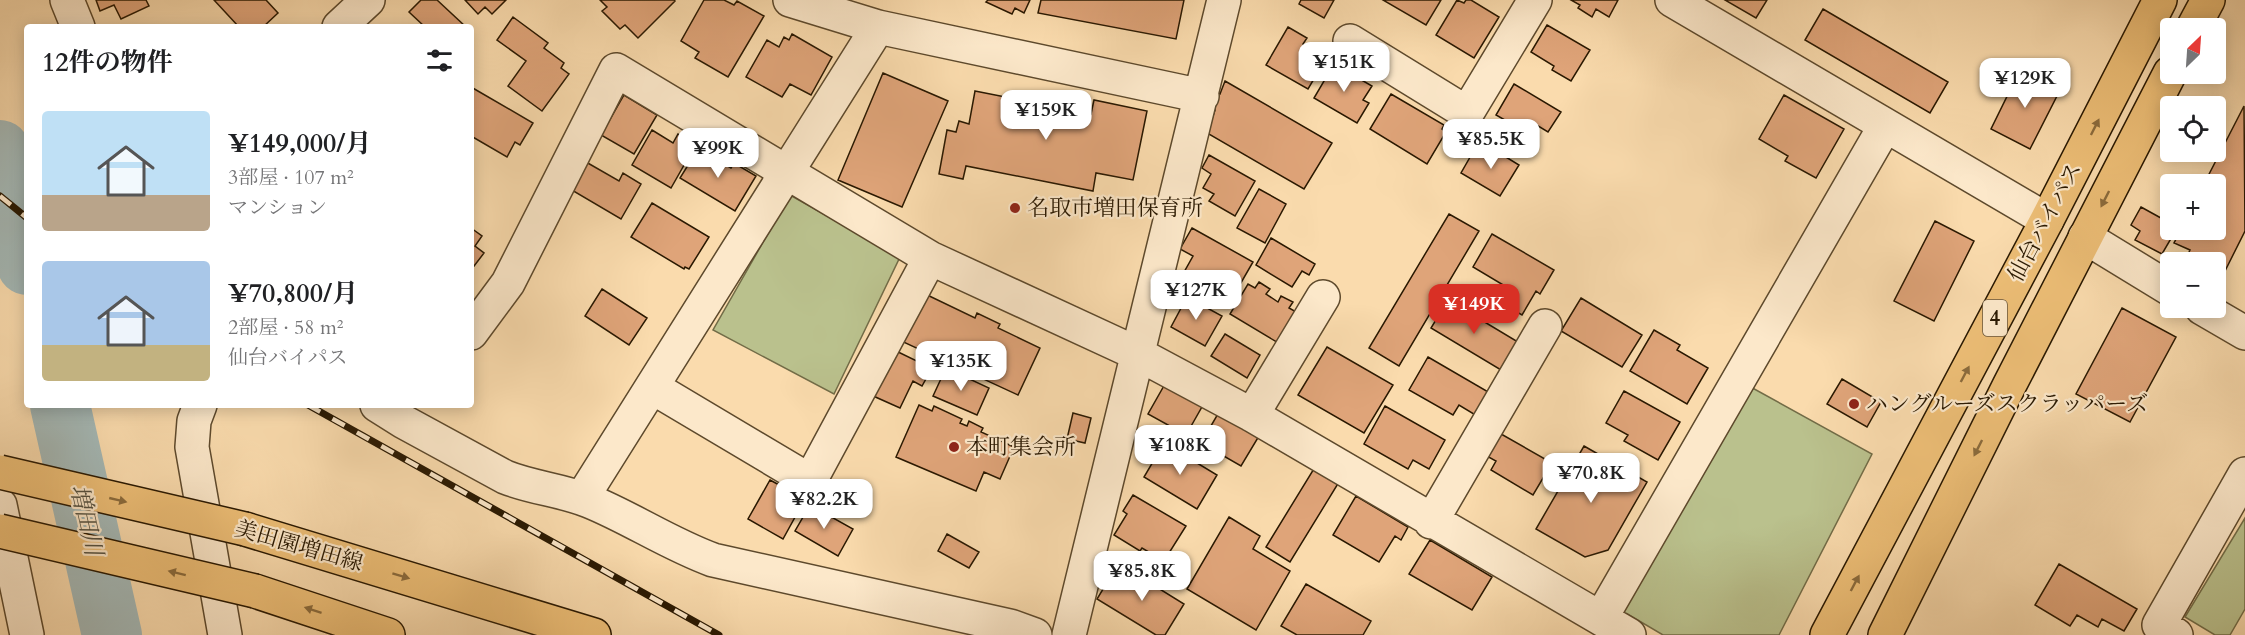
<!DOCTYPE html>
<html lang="ja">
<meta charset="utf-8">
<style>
body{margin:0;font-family:Cardo,"Noto Serif JP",serif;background:#f6f6f6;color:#202124;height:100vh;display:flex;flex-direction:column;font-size:22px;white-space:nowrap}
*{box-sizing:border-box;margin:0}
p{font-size:20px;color:#757577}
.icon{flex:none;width:33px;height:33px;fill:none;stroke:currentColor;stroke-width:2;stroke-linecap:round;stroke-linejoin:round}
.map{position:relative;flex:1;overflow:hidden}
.sheet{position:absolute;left:24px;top:24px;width:450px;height:384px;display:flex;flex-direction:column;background:#fff;border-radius:6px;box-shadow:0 3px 15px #0003}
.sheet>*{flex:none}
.needle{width:39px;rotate:25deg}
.fabs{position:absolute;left:2160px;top:18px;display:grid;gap:12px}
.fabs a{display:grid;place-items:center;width:66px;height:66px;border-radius:6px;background:#fff;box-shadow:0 3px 15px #0003;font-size:30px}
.price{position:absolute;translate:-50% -51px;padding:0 14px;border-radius:12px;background:#fff;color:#222;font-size:20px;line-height:39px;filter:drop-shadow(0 2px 3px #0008)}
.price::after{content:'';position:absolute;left:50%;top:36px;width:18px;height:14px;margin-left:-9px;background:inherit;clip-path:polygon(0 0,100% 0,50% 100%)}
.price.on{background:#d93025;color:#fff}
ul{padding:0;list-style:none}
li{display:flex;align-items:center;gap:18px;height:150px;padding:0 18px}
li span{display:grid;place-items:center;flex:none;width:168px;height:120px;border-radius:6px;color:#555}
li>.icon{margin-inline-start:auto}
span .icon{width:72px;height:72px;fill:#fffc;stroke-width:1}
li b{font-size:26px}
h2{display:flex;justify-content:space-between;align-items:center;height:72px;padding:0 18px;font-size:26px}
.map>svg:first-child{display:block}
.green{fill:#bac18d;stroke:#726c47;stroke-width:1.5}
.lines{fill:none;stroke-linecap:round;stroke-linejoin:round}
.river{stroke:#a4b8b6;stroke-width:60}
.building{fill:#dfa479;stroke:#291801;stroke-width:1.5}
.minor-casing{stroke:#5d492c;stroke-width:36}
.major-casing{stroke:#291801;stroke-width:36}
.highway-casing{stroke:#291801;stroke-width:36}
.minor{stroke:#fce8ca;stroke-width:33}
.major{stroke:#edbe76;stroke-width:33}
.highway{stroke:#edbe76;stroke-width:33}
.rail-casing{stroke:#291801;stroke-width:7}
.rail{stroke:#fce8ca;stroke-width:4.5;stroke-dasharray:14;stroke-linecap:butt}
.major-bridge-casing{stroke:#291801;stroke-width:36;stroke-linecap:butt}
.major-bridge{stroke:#edbe76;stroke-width:33}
.oneway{fill:#8b6b3c}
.poi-dot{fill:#8f2418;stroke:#fce8ca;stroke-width:2}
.labels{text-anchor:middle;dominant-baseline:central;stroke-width:4.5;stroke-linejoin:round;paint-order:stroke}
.shield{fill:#fce8ca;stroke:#68563d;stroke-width:1.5}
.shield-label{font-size:21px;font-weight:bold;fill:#291801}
.poi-label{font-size:22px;fill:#291801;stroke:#fce8ca;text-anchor:start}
.street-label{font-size:22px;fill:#291801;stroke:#fce8ca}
.water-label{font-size:24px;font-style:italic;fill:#545040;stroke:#fce8ca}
</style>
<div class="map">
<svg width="2245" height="635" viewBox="0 0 2245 635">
<rect width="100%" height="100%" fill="#fadbad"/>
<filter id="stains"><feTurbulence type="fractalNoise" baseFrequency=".00333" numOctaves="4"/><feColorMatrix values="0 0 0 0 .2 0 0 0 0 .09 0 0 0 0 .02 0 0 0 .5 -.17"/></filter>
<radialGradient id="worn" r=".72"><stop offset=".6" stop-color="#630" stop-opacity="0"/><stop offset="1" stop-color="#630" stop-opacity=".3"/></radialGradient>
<path class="green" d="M790 195 900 257 834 394 713 330Z
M1747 385 1872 454 1779 635H1663L1624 612 1620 604Z
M2245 518V609L2230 635H2215L2185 617Z"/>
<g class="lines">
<path class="river" d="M0 150 27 265
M60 405 112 635"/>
</g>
<path class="building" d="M96 0H146L149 6 121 19 114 5 100 11Z
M214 0H266L278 13 263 27H239Z
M421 0H437L466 27H425L409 12Z
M465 0H506L492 14 485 7 478 14Z
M600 0H674L675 1 638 38 625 25 620 29 602 11 607 7Z
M704 0H724L734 5 737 1 764 16 728 77 695 58 699 52 681 41Z
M988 0H1030L1024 13 1015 8 1012 14 986 2Z
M1041 0H1184L1176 39 1038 13Z
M1301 0H1334L1324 18 1299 4Z
M1383 0H1441L1426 25Z
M1457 0 1464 3 1466 0H1471L1499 17 1474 58 1436 35Z
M1571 0H1618L1609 17 1596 9 1592 17 1578 8 1580 5Z
M1725 0H1767L1756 18Z
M1823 9 1948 82 1930 113 1805 40Z
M513 17 548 43 544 48 564 63 561 68 569 74 542 111 508 86 526 61 497 40Z
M1547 25 1590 50 1571 81 1552 70 1554 66 1531 52Z
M1288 27 1307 38 1303 44 1327 57 1308 89 1266 65Z
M792 34 832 57 811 95 790 84 782 97 746 77 767 40 779 47 784 37 789 40Z
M1334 64 1372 86 1363 100 1369 103 1357 123 1314 98Z
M2020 70 2060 90 2030 149 1991 129Z
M883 73 948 101 902 207 838 180Z
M1225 81 1332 143 1304 189 1207 133 1215 110 1208 108 1214 91 1220 94Z
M1514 84 1561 112 1548 132 1530 121 1524 131 1496 115Z
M471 87 533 123 520 145 515 142 507 157 471 136Z
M975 91 1091 114 1094 100 1147 111 1133 180 1096 173 1093 191 966 166 963 179 939 174 947 130 956 132 959 121 969 124Z
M1391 94 1444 125 1442 129 1446 132 1427 164 1370 129Z
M624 95 657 115 634 154 601 135Z
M1784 95 1844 129 1816 178 1785 161 1788 156 1759 139Z
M2244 106 2245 231 2216 289V262H2188L2185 261 2190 250 2174 243 2181 230H2216V184H2204Z
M652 130 673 143 678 134 696 144 671 188 632 165Z
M1488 146 1519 165 1500 196 1461 173 1473 152 1481 157Z
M698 149 731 168 734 163 756 176 735 211 680 178Z
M1209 155 1255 181 1235 216 1209 201 1214 194 1203 188 1211 174 1202 168Z
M586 162 619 181 623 173 641 184 621 219 570 189Z
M1259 189 1286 204 1265 243 1237 228Z
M652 203 709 237 689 269 685 267 684 269 631 237Z
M2141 207 2170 223V230H2176L2162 254 2135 240 2140 231 2131 225Z
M1449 214 1479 231 1399 366 1369 348Z
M1935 221 1974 241 1934 321 1894 301Z
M471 228 482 236 475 246 484 253 471 270Z
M1192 228 1253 262 1227 307 1200 292 1204 286 1183 274 1193 256 1180 249Z
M1492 234 1554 270 1540 294 1536 291 1522 315 1496 300 1505 286 1473 267Z
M1271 238 1315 264 1309 275 1302 271 1292 287 1256 265Z
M1259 282 1270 289 1266 294 1278 302 1281 296 1293 302 1289 308 1298 313 1280 344 1230 314 1248 284 1255 288Z
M602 289 647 318 629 345 585 316Z
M921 292 975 318 977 313 1000 324 998 328 1040 348 1018 395 899 340Z
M1187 297 1222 316 1205 346 1171 327Z
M1581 298 1642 335 1622 367 1561 331Z
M1448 300 1518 342 1501 370 1431 328Z
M2122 308 2176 337 2130 422 2076 394Z
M1654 330 1680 345 1677 350 1708 368 1687 404 1630 371Z
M1225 334 1260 355 1247 378 1211 356Z
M1327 347 1393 385 1364 433 1298 395Z
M892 349 921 363 917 372 927 377 922 386 913 381 900 408 871 395Z
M1428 357 1490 393 1477 416 1459 405 1453 415 1409 390Z
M946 368 989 388 977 415 933 396Z
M1842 379 1881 402 1867 427 1827 404Z
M1165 384 1203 405 1186 435 1148 414Z
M1624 391 1680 422 1658 460 1624 441 1628 435 1606 423Z
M919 405 932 411 934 406 962 419 960 423 967 426 969 421 983 428 981 432 1014 447 1000 479 984 472 976 491 896 457Z
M1385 406 1445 440 1429 469 1413 460 1408 469 1364 444Z
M1219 412 1259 436 1241 466 1201 443Z
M1073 413 1091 418 1085 443 1067 439Z
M1487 426 1552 463 1533 495 1491 470 1496 461 1474 449Z
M1164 443 1217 475 1197 509 1144 477Z
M1584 446 1647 482 1608 550 1585 557 1536 529Z
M1315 467 1339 482 1290 562 1266 547Z
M770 480 805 499 783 539 748 519Z
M1133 495 1186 526 1164 561 1142 548 1140 551 1114 535 1127 514 1123 511Z
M1356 496 1408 527 1401 540 1395 536 1379 562 1333 535Z
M810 505 853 529 838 556 795 531Z
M1229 517 1260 536 1253 549 1290 571 1256 630 1187 589Z
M947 534 979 552 969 568 938 551Z
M1430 540 1492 577 1472 610 1409 574Z
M2059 564 2137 609 2124 631 2102 619 2098 627 2077 615 2070 626 2035 605Z
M1114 571 1136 585 1144 572 1161 583 1158 588 1184 604 1165 635H1156L1097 599Z
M1306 584 1371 621 1363 635H1297L1281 626Z"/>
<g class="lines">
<g class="minor-casing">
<path id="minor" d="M67 0 78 27
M790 0 878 27
M1672 0 2047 220
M339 27 368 0
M1350 41 1467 113 1535 0
M2085 237 2170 289
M2202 308 2245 333
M471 333 508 283 616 70 930 258 1138 354 1252 415 1629 635
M652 387 810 481 930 258
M200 405 194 421 192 447 225 635
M377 405 404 422 505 477C532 488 562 490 589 501 631 518 669 544 713 560L1010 626 1035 635
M1252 415 1323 297
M582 498 878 27 1202 96
M0 505 27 635
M1431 522 1545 326
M1601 618 1885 126
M1069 635 1224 0
M2176 635 2159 625 2245 474"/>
</g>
<g class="major-casing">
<path id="major" d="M245 529 594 635
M255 591 388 635"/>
</g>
<g class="highway-casing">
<path id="highway" d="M2193 28 2208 0
M1827 635 2047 220 2160 0
M1885 635 2009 386 2170 73"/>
</g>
<use href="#minor" class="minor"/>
<use href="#major" class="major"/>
<use href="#highway" class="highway"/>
<g class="rail-casing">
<path id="rail" d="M0 196 27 218
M308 405 719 635"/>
</g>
<use href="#rail" class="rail"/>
<g class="major-bridge-casing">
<path id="major-bridge" d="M0 472 245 529
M0 531 255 591"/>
</g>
<use href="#major-bridge" class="major-bridge"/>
</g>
<defs><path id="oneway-solid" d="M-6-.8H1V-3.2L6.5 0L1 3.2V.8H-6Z" transform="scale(1.5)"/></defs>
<g class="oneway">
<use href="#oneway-solid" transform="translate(2095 127) rotate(-63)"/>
<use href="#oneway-solid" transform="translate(2105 199) rotate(117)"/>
<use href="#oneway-solid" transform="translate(1965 374) rotate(-62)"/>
<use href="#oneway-solid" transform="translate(1978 448) rotate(117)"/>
<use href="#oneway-solid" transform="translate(118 500) rotate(13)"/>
<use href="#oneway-solid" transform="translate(177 573) rotate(-166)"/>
<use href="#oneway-solid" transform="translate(401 576) rotate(17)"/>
<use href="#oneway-solid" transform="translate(1855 583) rotate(-62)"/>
<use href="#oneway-solid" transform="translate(313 610) rotate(-162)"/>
</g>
<g class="poi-dot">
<circle cx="1015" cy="208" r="6"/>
<circle cx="1854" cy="404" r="6"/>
<circle cx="954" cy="447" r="6"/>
</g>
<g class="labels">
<rect class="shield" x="1983" y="300" width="24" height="36" rx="4.5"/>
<g class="shield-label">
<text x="1995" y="318">4</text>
</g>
<g class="poi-label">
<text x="1027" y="208">名取市増田保育所</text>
<text x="1866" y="404">ハングルーズスクラッパーズ</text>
<text x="966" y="447">本町集会所</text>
</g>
<g class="street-label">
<text transform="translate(2045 222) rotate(-62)">仙台バイパス</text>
<text transform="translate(299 546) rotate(16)">美田園増田線</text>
</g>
<g class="water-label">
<text transform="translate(86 520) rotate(77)">増田川</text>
</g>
</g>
<rect width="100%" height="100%" filter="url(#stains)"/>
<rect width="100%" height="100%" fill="url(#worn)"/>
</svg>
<div class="fabs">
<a><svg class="needle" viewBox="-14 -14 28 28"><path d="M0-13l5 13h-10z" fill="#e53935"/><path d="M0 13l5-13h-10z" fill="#757577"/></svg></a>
<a><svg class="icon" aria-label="locate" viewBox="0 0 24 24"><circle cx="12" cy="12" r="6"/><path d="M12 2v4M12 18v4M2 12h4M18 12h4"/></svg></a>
<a>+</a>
<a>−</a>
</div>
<b class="price" style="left:1344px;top:93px">¥151K</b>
<b class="price" style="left:2025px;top:109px">¥129K</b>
<b class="price" style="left:1046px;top:141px">¥159K</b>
<b class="price" style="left:1491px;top:170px">¥85.5K</b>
<b class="price" style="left:718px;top:179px">¥99K</b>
<b class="price" style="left:1196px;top:321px">¥127K</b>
<b class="price on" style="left:1474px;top:335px">¥149K</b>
<b class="price" style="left:961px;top:392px">¥135K</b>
<b class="price" style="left:1180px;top:476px">¥108K</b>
<b class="price" style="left:1591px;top:504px">¥70.8K</b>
<b class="price" style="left:824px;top:530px">¥82.2K</b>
<b class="price" style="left:1142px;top:602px">¥85.8K</b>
<section class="sheet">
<h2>12件の物件<svg class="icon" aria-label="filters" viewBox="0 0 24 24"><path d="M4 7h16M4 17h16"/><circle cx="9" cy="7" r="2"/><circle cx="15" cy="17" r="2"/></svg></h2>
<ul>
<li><span style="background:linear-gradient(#bfe0f5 70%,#b9a48a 0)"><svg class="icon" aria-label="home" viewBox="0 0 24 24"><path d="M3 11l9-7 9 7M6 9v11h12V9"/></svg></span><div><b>¥149,000/月</b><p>3部屋 · 107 m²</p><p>マンション</p></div></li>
<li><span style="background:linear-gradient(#a9c7e8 70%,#c2b280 0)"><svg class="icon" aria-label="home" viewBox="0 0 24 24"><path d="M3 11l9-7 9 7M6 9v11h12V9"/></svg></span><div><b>¥70,800/月</b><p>2部屋 · 58 m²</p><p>仙台バイパス</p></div></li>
</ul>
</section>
</div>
